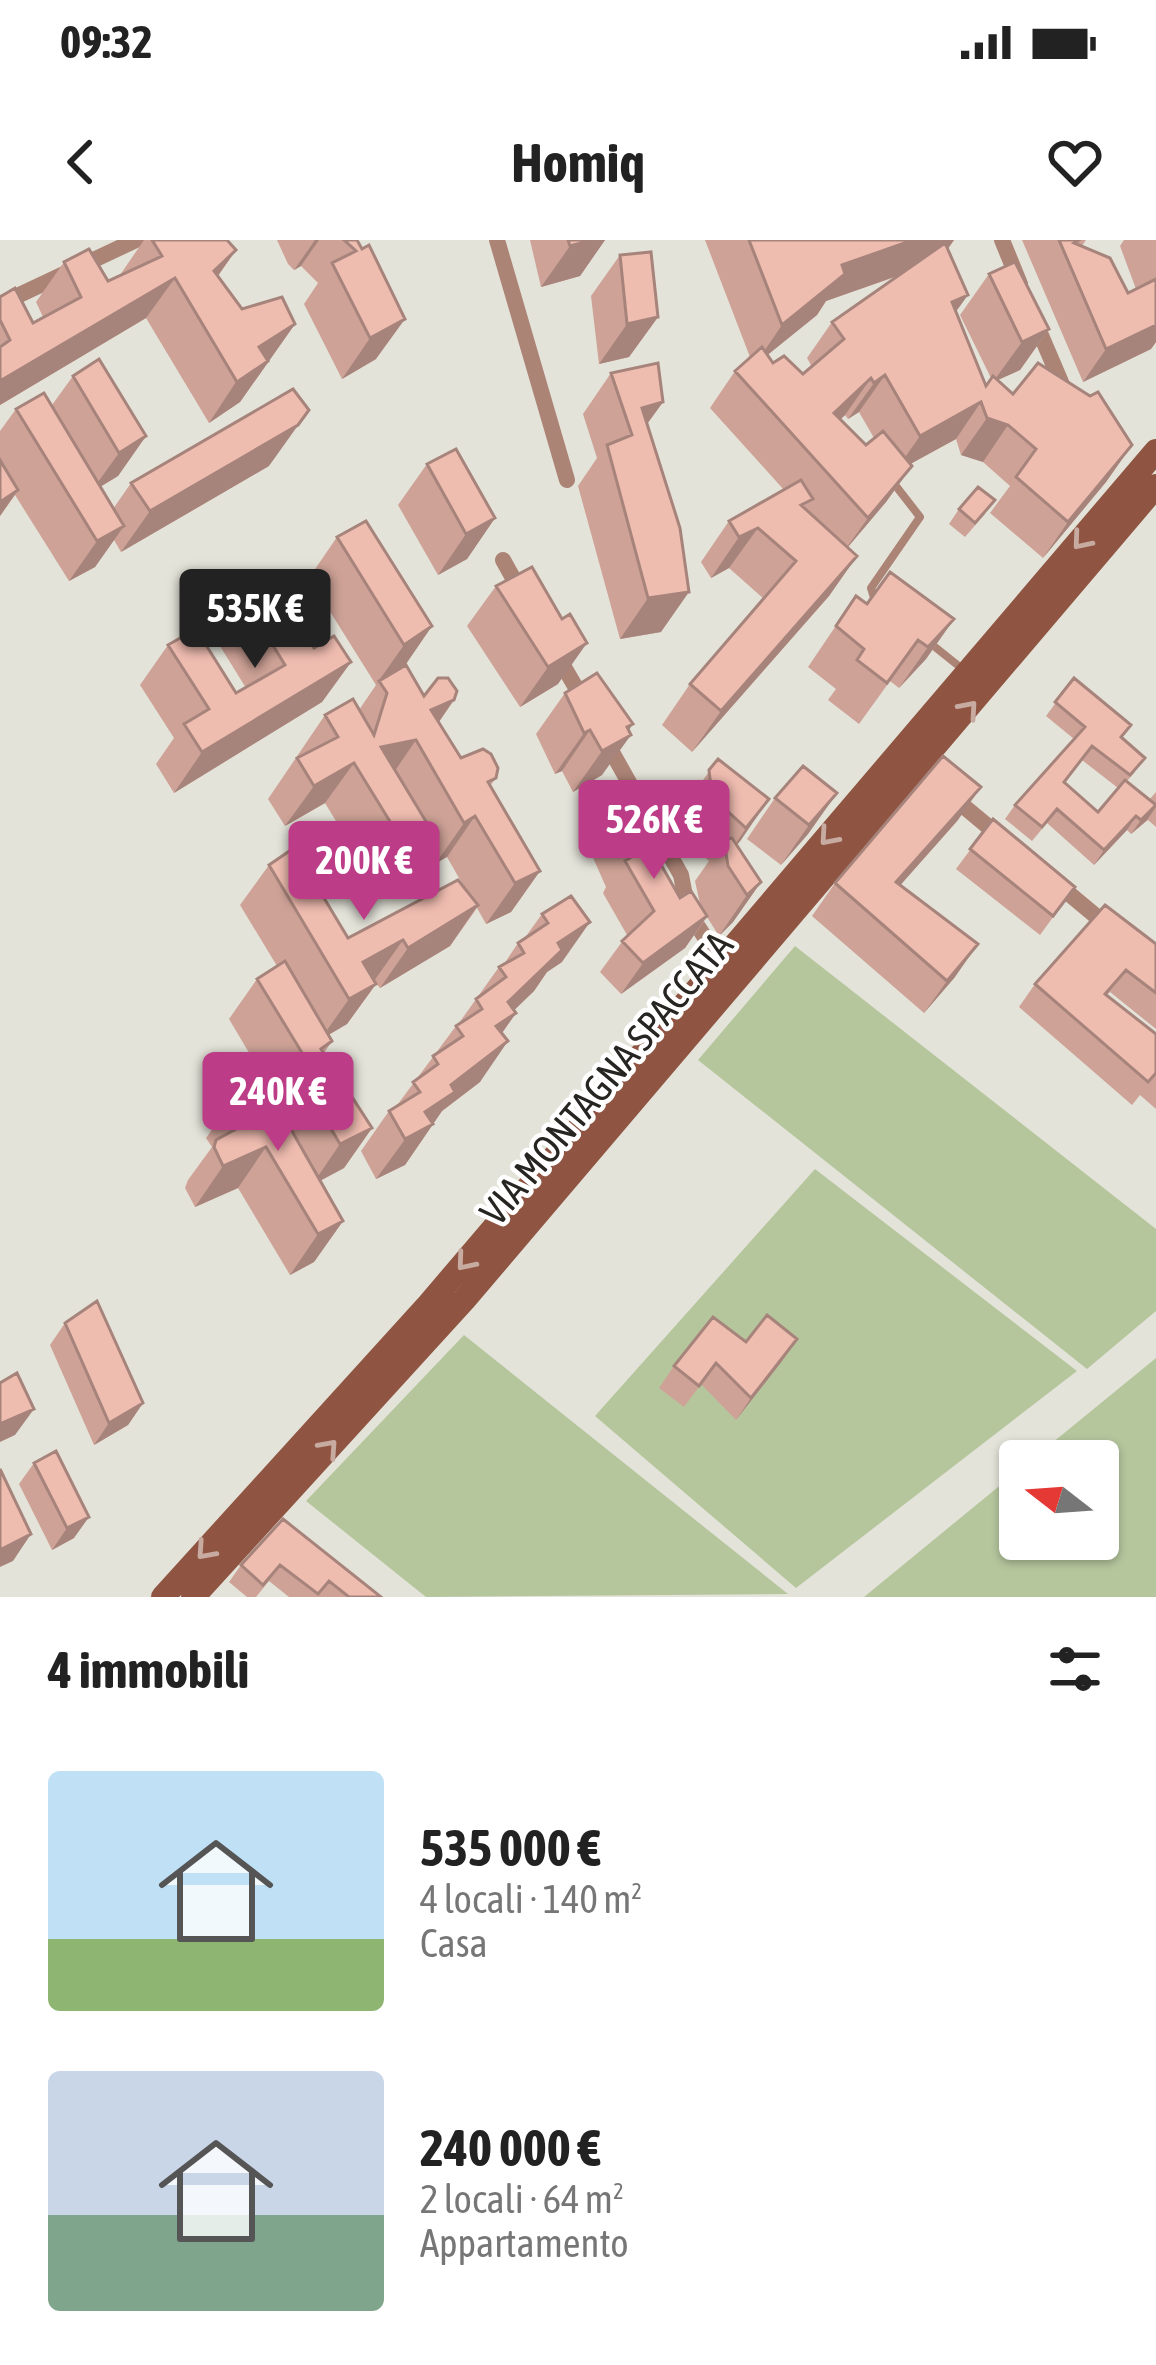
<!DOCTYPE html>
<html lang="it">
<meta charset="utf-8">
<style>
body{margin:0;font-family:"Asap Condensed",sans-serif;background:#f6f6f6;color:#222;height:100vh;display:flex;flex-direction:column;font-size:45px;white-space:nowrap}
*{box-sizing:border-box;margin:0}
p{font-size:39px;color:#767676}
.icon{flex:none;width:66px;height:66px;fill:none;stroke:currentColor;stroke-width:2;stroke-linecap:round;stroke-linejoin:round}
.map{position:relative;height:1357px;overflow:hidden}
.drawer{display:flex;flex-direction:column;background:#fff;flex:1}
.drawer>*{flex:none}
.needle{width:78px;rotate:287deg}
.tools{position:absolute;left:999px;top:1200px;display:grid;gap:24px}
.tools a{display:grid;place-items:center;width:120px;height:120px;border-radius:12px;background:#fff;box-shadow:0 3px 9px #0004;font-size:60px}
.price{position:absolute;translate:-50% -102px;padding:0 27px;border-radius:12px;background:#bd3c87;color:#fff;font-size:39px;line-height:78px;filter:drop-shadow(0 3px 6px #0008)}
.price::after{content:'';position:absolute;left:50%;top:72px;width:36px;height:27px;margin-left:-18px;background:inherit;clip-path:polygon(0 0,100% 0,50% 100%)}
.price.on{background:#222;color:#fff}
ul{padding:0;list-style:none}
li{display:flex;align-items:center;gap:36px;height:300px;padding:0 48px}
li span{display:grid;place-items:center;flex:none;width:336px;height:240px;border-radius:12px;color:#555}
li>.icon{margin-inline-start:auto}
span .icon{width:144px;height:144px;fill:#fffc;stroke-width:1}
li b{font-size:51px}
h2{display:flex;justify-content:space-between;align-items:center;height:144px;padding:0 48px;font-size:51px}
.status{display:flex;justify-content:space-between;align-items:center;height:84px;padding:0 60px;background:#fff;direction:ltr}
.status svg{height:33px;fill:currentColor}
header{display:flex;justify-content:space-between;align-items:center;height:156px;padding:0 48px;background:#fff;font-size:54px;font-weight:700}
.map>svg:first-child{display:block}
.green{fill:#b5c69d}
.lines{fill:none;stroke-linecap:round;stroke-linejoin:round}
.service{stroke:#ac8476;stroke-width:8}
.minor{stroke:#ac8476;stroke-width:16}
.secondary{stroke:#8f5542;stroke-width:24}
.wall{fill:#cea297;fill-rule:evenodd}
.shaded-wall{fill:#a7847b}
.building{fill:#efbcb0;stroke:#a7847b;stroke-width:3}
.oneway{stroke:#c7aaa0}
.labels{text-anchor:middle;dominant-baseline:central;stroke-width:9;stroke-linejoin:round;paint-order:stroke}
.street-label{font-size:39px;fill:#262521;stroke:#fff}
</style>
<div class="status"><b>09:32</b><svg viewBox="0 0 49 12"><path d="M0 12V9h3v3zM5 12V6h3v6zM10 12V3h3v9zM15 12V0h3v12zM26 1h20v11H26zM47 4h2v5h-2z"/></svg></div>
<header><svg class="icon" aria-label="back" viewBox="0 0 24 24"><path d="M15 5l-7 7 7 7"/></svg>Homiq<svg class="icon" aria-label="heart" viewBox="0 0 24 24"><path d="M12 20l-8-8c-3-5 5-10 8-4 3-6 11-1 8 4z"/></svg></header>
<div class="map">
<svg width="1156" height="1357" viewBox="0 0 1156 1357">
<rect width="100%" height="100%" fill="#e4e3d9"/>
<path class="green" d="M795 706 1156 989V1071L1087 1129 698 820Z
M815 929 1077 1131 796 1348 595 1176Z
M464 1095 788 1354 426 1357 306 1261Z
M1156 1118V1357H864L1020 1229V1299H1098V1221H1030Z"/>
<g class="lines">
<path class="service" d="M875 361 871 348 920 277 892 241
M930 403 965 431"/>
<path class="minor" d="M497 0 567 240
M1002 0 1020 44
M0 64 136 0
M1034 79 1066 154
M503 320 523 356
M557 415 586 465
M604 498 681 635 688 671 720 721
M949 554 1003 599
M1055 642 1109 687"/>
<path class="secondary" d="M163 1357 429 1064 1156 211
M193 1357 464 1060 1156 246"/>
</g>
<path class="wall" d="M144 0H227L236 10 218 36 242 69 295 84 240 162 209 183 146 78 0 165V57L33 83 43 77 36 62 64 22 108 41 120 35Z
M277 0H357L376 119 342 139 304 64 318 43 301 26 294 30 288 24Z
M530 0H605L580 36 541 47Z
M705 0H954L948 9 956 71 986 146 991 138 960 75 989 34 1049 89 1020 130 998 140 1013 154 1132 205 1106 242 1043 318 990 273 1010 246 983 222 961 215 956 199 910 224 912 226 886 262 848 307 857 316 829 356 692 512 662 485 690 444 764 359 729 328 711 338 701 322 729 281 784 250 710 168 735 131 750 117ZM898 36 832 82 807 118 812 127 803 134 773 123 767 115 817 75 826 61ZM859 172 874 198 866 205 840 180 845 175 848 179Z
M1022 0H1086L1082 6 1128 53 1136 49 1120 6 1124 0H1156V102L1151 109 1083 142Z
M620 15 658 77 629 117 599 124 591 56Z
M611 133 663 162 647 184 661 392 620 399 578 246 597 218 583 174Z
M73 136 146 196 118 236 100 247 113 269 131 243 269 226 121 312 114 300 95 327 69 341 15 255 0 276V191L16 169 52 165Z
M427 224 495 278 467 319 438 335 398 265Z
M959 269 985 274 965 297 949 284Z
M337 297 432 386 404 426 461 518 496 538 490 546 540 631 511 672 486 684 477 668 450 706 380 748 374 741 376 744 347 784 328 795 332 801 324 813 372 888 344 928 320 941 343 981 314 1022 290 1035 238 948 195 967 185 948 188 940 212 907 206 898 235 857 272 855 273 853 229 779 257 739 277 726 240 665 269 625 348 698 467 652 447 617 436 623 428 610 408 639 381 655 325 563 285 586 268 559 325 475 359 470 376 445 309 338Z
M532 327 558 444 520 467 467 386 496 346Z
M856 356 867 364 954 379 926 419 899 448 890 441 859 484 828 460 836 449 808 427Z
M243 357 314 408 351 422 322 462 174 553 156 524 174 498 140 445 168 405 236 453 246 448 215 398Z
M1074 438 1135 532 1127 541 1149 560 1156 552V587L1148 580 1131 594 1127 590 1094 625 1047 583 1032 601 1005 579 1015 565 1074 499 1046 476ZM1082 520 1118 548 1098 572 1065 543Z
M565 453 628 490 602 535 573 552 562 531 555 534 536 494Z
M718 519 769 559 736 605 761 642 733 682 719 696 707 677 685 708 621 754 600 732 627 695 603 653 606 647 590 611 612 580 655 615 680 658 700 664 695 641 709 621 683 598 681 571Z
M837 553 808 594 781 625 747 599 775 558Z
M993 579 1075 647 1040 695 956 629Z
M958 580 900 645 955 737 924 773 812 676 835 643Z
M571 656 562 722 547 732 534 751 514 770 516 773 502 793 480 842 442 871 405 925 376 939 361 911 389 871 395 868 456 786 459 783 499 727 504 724 518 703 524 699 542 674Z
M1156 704V789L1110 752 1107 755 1156 794V869L1140 855 1132 865 1019 767 1035 744Z
M65 1083 143 1163 128 1185 94 1205 50 1105Z
M746 1102 782 1121 736 1180 701 1144 684 1167 659 1148 674 1126Z
M34 1223 74 1298 52 1310 19 1244Z
M283 1279 381 1357H289L269 1341 256 1357H247L229 1342 241 1325Z"/>
<path class="shaded-wall" d="M315 0H319L301 26 294 30Z
M592 0H605L580 36 541 47 570 6Z
M913 0H954L939 21 826 61 817 75 754 126 782 85 842 25Z
M236 10 207 51 214 31Z
M175 38 146 78 0 165V141Z
M968 55 942 91 952 62Z
M658 77 629 117 599 124 627 84Z
M405 79 376 119 342 139 370 98Z
M295 84 240 162 209 183 259 107Z
M1156 85V102L1151 109 1083 142 1106 109Z
M1049 89 1020 130 993 142 1022 102Z
M885 135 859 172 848 179 874 143Z
M871 138 845 175 808 210 834 173Z
M663 162 634 202 632 195 642 168Z
M981 162 956 199 894 233 920 196Z
M309 170 269 226 121 312 150 271Z
M987 178 1008 185 983 222 961 215Z
M146 196 118 236 90 253 119 213Z
M1132 205 1106 242 1043 318 1068 282Z
M912 226 886 262 842 314 868 278Z
M18 250 0 276V262Z
M495 278 467 319 438 335 466 294Z
M124 286 95 327 69 341 97 301Z
M758 288 729 328 711 338 739 297Z
M857 316 829 356 692 512 721 471Z
M689 352 661 392 620 399 648 358Z
M954 379 926 419 899 448 928 407Z
M432 386 404 427 379 441 375 446 404 405Z
M587 403 558 444 520 467 548 427Z
M351 422 322 462 174 553 202 512Z
M454 460 426 501 416 500 388 541 381 507 431 470Z
M633 484 622 500 631 495 602 535 573 552 602 511 627 487Z
M590 490 562 531 555 534 584 493Z
M354 523 325 563 285 586 314 546Z
M981 547 958 580 874 675 896 642Z
M837 553 808 594 781 625 809 585Z
M769 559 741 600 727 617 746 588Z
M1156 567 1147 580 1131 594 1141 580Z
M475 576 447 617 436 623 464 583Z
M1136 576 1127 590 1094 625 1104 610Z
M674 587 652 619 647 600Z
M436 598 408 639 381 655 410 614Z
M540 631 511 672 486 684 515 643Z
M761 642 733 682 719 696 747 655Z
M478 665 450 706 380 748 408 708Z
M707 676 685 708 621 754 643 723Z
M590 682 562 722 547 732 534 751 500 784 516 773 488 813 467 827 508 762 558 703Z
M403 700 374 741 363 722Z
M978 704 955 737 924 773 947 741Z
M376 744 347 784 320 800 349 759Z
M508 801 480 842 442 871 405 925 376 939 425 872 451 845Z
M372 888 344 928 312 945 340 904Z
M266 907 238 948 195 967 223 926Z
M343 981 314 1022 290 1035 318 994Z
M797 1099 782 1121 736 1180 751 1158Z
M143 1163 128 1185 94 1205 109 1183Z
M34 1169 15 1195 0 1202V1184Z
M89 1277 74 1298 52 1310 67 1288Z
M31 1294 13 1321 0 1327V1310Z"/>
<path class="building" d="M152 0H227L236 10 214 31 242 69 282 57 295 84 259 107 268 121 237 142 175 38 0 141V107L10 100 0 80V57L15 48 33 83 81 57 64 22 89 9 108 41 162 16Z
M344 0H357L362 9 369 5 405 79 370 98 332 23 356 11Z
M568 0H592L570 6Z
M749 0H913L842 25 845 34 782 85Z
M1059 0H1079L1074 3 1110 18 1128 53 1156 39V85L1106 109Z
M945 3 968 55 952 62 986 146 993 136 1013 154 1038 123 1090 156 1098 152 1132 205 1068 282 1016 237 1036 209 1008 185 987 178 981 162 920 196 885 135 874 143 871 138 834 173 866 205 883 191 912 226 868 278 735 131 762 107 773 123 784 116 803 134 844 99 832 82Z
M651 12 658 77 627 84 620 15Z
M1015 22 1049 89 1022 102 989 34Z
M99 119 146 196 119 213 73 136Z
M658 123 663 162 642 168 680 288 689 352 648 358 607 205 632 195 611 133Z
M293 149 309 170 298 185 150 271 131 243Z
M44 153 124 286 97 301 16 169Z
M456 209 495 278 466 294 427 224Z
M0 220 18 250 0 262Z
M801 240 813 259 801 265 857 316 721 471 690 444 796 321 758 288 739 297 729 281Z
M978 247 995 260 975 283 959 269Z
M366 281 432 386 404 405 337 297Z
M532 327 562 379 570 374 587 403 548 427 496 346Z
M890 332 954 379 928 407 918 400 887 443 857 420 864 409 836 386 856 356 867 364Z
M270 341 314 408 334 396 351 422 202 512 184 484 209 469 168 405 196 389 236 453 285 425 243 357Z
M406 425 424 456 438 438H448L457 451 454 460 431 470 461 518 483 509 491 514 498 528 496 538 488 542 540 631 515 643 475 576 464 583 416 500 381 507 436 598 410 614 354 523 314 546 297 518 338 497 325 475 353 459 374 495 387 453 379 441Z
M597 433 633 484 627 487 631 495 602 511 590 490 584 493 565 453Z
M1074 438 1131 485 1121 497 1145 518 1130 535 1092 506 1064 542 1098 572 1125 540 1156 565 1141 580 1136 576 1104 610 1057 569 1042 587 1015 565 1085 487 1055 462Z
M943 516 981 547 896 642 978 704 947 741 835 643Z
M718 519 769 559 746 588 712 557 709 530Z
M803 526 837 553 809 585 775 558Z
M658 556 674 587 647 600 680 658 691 651 707 676 643 723 622 701 654 671 625 621 630 618 612 580Z
M993 579 1075 647 1053 676 970 609Z
M732 598 761 642 747 655 728 626 724 600Z
M294 608 348 698 458 640 478 665 408 708 403 700 363 722 376 744 349 759 269 625Z
M571 656 590 682 558 703 562 710 508 762 516 773 496 786 508 801 451 845 455 852 425 872 433 884 405 899 389 871 420 852 413 842 438 824 433 816 463 796 456 786 482 769 476 759 506 737 499 727 524 713 518 703 548 683 542 674Z
M1105 665 1156 704V753L1126 730 1105 754 1156 794V833L1148 842 1035 744Z
M285 721 332 801 321 809 372 888 340 904 293 824 304 816 257 739Z
M263 840 343 981 318 994 266 907 223 926 214 907 216 900 249 882 235 857Z
M97 1061 143 1163 109 1183 65 1083Z
M767 1075 797 1099 751 1158 716 1123 699 1146 674 1126 713 1077 746 1102Z
M17 1133 34 1169 0 1184V1143Z
M56 1211 89 1277 67 1288 34 1223Z
M0 1229 31 1294 0 1310Z
M283 1279 381 1357H349L329 1341 318 1354 280 1325 263 1345 241 1325Z"/>
<defs><path id="oneway-chevron" d="M-2-3.5L2.5 0L-2 3.5" fill="none" stroke-width="1.6" stroke-linecap="round" stroke-linejoin="round" transform="scale(3)"/></defs>
<g class="oneway">
<use href="#oneway-chevron" transform="translate(1081 301) rotate(130)"/>
<use href="#oneway-chevron" transform="translate(969 469) rotate(-49)"/>
<use href="#oneway-chevron" transform="translate(828 597) rotate(131)"/>
<use href="#oneway-chevron" transform="translate(465 1022) rotate(130)"/>
<use href="#oneway-chevron" transform="translate(329 1208) rotate(-48)"/>
<use href="#oneway-chevron" transform="translate(205 1311) rotate(132)"/>
</g>
<g class="labels">
<g class="street-label">
<text transform="translate(606 838) rotate(-50)">VIA MONTAGNA SPACCATA</text>
</g>
</g>
</svg>
<div class="tools">
<a><svg class="needle" viewBox="-14 -14 28 28"><path d="M0-13l5 13h-10z" fill="#e53935"/><path d="M0 13l5-13h-10z" fill="#767676"/></svg></a>
</div>
<b class="price on" style="left:255px;top:431px">535K €</b>
<b class="price" style="left:654px;top:642px">526K €</b>
<b class="price" style="left:364px;top:683px">200K €</b>
<b class="price" style="left:278px;top:914px">240K €</b>
</div>
<section class="drawer">
<h2>4 immobili<svg class="icon" aria-label="filters" viewBox="0 0 24 24"><path d="M4 7h16M4 17h16"/><circle cx="9" cy="7" r="2"/><circle cx="15" cy="17" r="2"/></svg></h2>
<ul>
<li><span style="background:linear-gradient(#bfe0f5 70%,#8fb573 0)"><svg class="icon" aria-label="home" viewBox="0 0 24 24"><path d="M3 11l9-7 9 7M6 9v11h12V9"/></svg></span><div><b>535 000 €</b><p>4 locali · 140 m²</p><p>Casa</p></div></li>
<li><span style="background:linear-gradient(#c9d6e8 60%,#7fa58c 0)"><svg class="icon" aria-label="home" viewBox="0 0 24 24"><path d="M3 11l9-7 9 7M6 9v11h12V9"/></svg></span><div><b>240 000 €</b><p>2 locali · 64 m²</p><p>Appartamento</p></div></li>
</ul>
</section>
